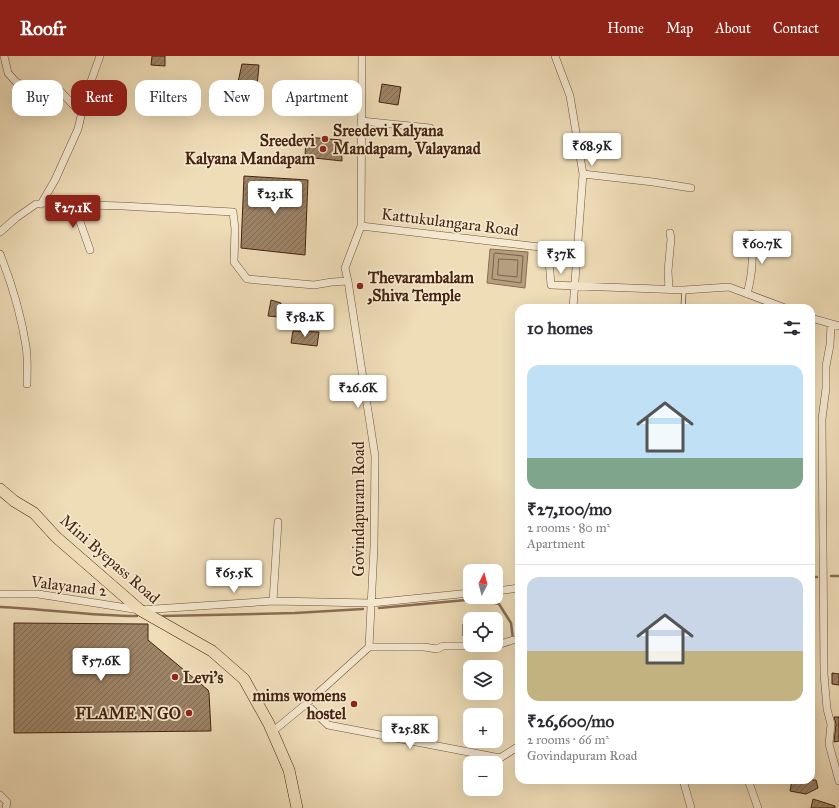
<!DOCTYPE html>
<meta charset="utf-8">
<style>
body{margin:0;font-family:"IM FELL Great Primer",serif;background:#f7f7f7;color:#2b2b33;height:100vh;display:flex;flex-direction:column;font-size:15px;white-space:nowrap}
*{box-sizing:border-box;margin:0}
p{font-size:13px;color:#7c7c81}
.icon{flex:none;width:22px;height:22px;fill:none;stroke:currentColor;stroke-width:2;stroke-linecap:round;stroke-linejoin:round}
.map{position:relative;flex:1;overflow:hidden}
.drawer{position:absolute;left:515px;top:248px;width:300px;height:480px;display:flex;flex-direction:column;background:#fff;border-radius:12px;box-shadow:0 4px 16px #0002}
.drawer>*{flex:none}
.hud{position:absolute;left:12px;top:24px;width:380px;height:36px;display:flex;gap:8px}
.needle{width:26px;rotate:6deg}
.tools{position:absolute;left:463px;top:508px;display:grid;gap:8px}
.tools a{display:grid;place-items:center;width:40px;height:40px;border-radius:8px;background:#fff;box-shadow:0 4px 16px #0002;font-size:20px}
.price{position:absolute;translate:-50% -34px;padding:0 9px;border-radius:4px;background:#fff;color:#222;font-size:13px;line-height:26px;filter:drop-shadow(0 1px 2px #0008)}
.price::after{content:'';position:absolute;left:50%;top:24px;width:12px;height:9px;margin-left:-6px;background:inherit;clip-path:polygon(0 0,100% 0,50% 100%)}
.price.on{background:#8f2418;color:#fff}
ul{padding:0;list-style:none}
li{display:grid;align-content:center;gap:8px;height:212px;padding:0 12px}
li+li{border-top:1px solid #e1e1e2}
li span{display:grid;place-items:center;height:124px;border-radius:12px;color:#555}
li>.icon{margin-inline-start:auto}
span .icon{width:72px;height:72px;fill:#fffc;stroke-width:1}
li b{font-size:17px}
h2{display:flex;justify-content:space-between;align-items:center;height:48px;padding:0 12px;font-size:17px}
.pill{padding:0 14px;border-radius:12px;background:#fff;box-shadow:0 4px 16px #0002;font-size:14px;line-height:36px}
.pill.on{background:#8f2418;color:#fff}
header{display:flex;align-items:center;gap:24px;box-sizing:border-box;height:56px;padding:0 20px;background:#8f2418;color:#fff}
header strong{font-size:19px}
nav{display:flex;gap:22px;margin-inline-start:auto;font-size:14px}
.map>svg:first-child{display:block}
.water{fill:#b59e7f;stroke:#886d53}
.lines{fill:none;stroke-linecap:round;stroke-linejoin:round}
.shore{stroke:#7d6048;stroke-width:1}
.stream{stroke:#886d53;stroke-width:2.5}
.building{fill:url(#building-hatch);stroke:#452310}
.service-casing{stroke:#70523a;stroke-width:5}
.minor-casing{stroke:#70523a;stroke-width:8}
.primary-casing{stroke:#452310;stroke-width:12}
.service{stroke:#f5e9d1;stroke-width:3.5}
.minor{stroke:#f5e9d1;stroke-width:7}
.primary{stroke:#efddb8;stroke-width:11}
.poi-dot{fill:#8f2418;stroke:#f5e9d1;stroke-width:1.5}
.labels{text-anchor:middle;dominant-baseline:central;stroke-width:3.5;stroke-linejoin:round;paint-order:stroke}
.poi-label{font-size:16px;font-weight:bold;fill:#452310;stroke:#f5e9d1;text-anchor:start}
.street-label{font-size:16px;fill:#452310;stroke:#f5e9d1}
</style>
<header>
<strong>Roofr</strong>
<nav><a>Home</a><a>Map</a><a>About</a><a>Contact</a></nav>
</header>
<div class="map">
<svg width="839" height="752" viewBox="0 0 839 752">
<defs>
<pattern id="building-hatch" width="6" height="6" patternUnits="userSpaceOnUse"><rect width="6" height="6" fill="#9d8467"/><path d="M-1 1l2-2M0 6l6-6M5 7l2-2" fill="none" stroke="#826c53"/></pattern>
</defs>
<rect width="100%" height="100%" fill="#efddb8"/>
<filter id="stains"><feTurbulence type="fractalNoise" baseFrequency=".005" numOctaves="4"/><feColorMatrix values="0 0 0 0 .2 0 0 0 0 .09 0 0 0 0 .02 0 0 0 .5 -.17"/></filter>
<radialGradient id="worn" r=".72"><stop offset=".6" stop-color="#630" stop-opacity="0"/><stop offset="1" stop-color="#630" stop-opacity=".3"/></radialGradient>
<path class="water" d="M490 193 528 196 525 232 487 227Z"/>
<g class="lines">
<path class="shore" d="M495 197 523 200 521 227 492 223 494 199Z
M499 203 518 204 517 221 498 219Z"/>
<path class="stream" d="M831 520H839
M811 521H817
M0 551C46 553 91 560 137 560
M379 552 477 543 499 548 511 567 513 583
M163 560 295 557 363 553"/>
</g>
<path class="building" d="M152 0H165V10L151 9Z
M242 8 259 9 257 30 238 26Z
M382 28 401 31 398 49 379 46Z
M306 81 341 84 342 105 305 101Z
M244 120 308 124 305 199 241 192Z
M271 244 281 247 280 261 268 260Z
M293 275 319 276 317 290 291 287Z
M14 567 148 568V584L208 634 209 637 211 675 14 677Z
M463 568H470V581L463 580Z
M832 617 839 618V629L832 628Z
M419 661 433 662 431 674 417 673Z
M834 661H839V685L834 686 836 668Z
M792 724H816L818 732 806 738 790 735Z
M813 743 835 750V752H811Z"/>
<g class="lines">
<g class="service-casing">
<path id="service" d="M683 252 684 234"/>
</g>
<g class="minor-casing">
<path id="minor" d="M4 0 8 17 16 26 27 31 44 32 61 36 82 58
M555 0 570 40 583 118 573 252
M361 65 430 72
M583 118 653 126 691 132
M73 146 90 194
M41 148 55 124 78 73 86 39 100 0
M361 170 548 192 551 229 684 234 729 231 785 252
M0 176 16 162 36 148 55 146H73L89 149 123 150 233 156 235 173 234 206 247 223 314 229 332 226 348 225
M0 198C12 228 21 259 26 290 28 302 27 316 27 328
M669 233 668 215 671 183 670 177
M747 238C753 216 753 200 751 178
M811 262 839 270
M831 268 830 289 826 310V332L822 363 824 618 827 653 831 668 829 688 839 725
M496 535 519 532
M0 538H38L140 554 273 545 371 547 470 537
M273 545 278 466
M369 591H424L437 593 443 590H494L513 584H519
M306 648 328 669 500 702 519 690
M272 676 306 648 369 591 374 491 375 400 348 225 345 212 361 170 362 0
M683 724 691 752
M748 724 758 752
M0 739 7 746 6 752"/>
</g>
<g class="primary-casing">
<path id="primary" d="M0 433 14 445 34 457 56 481 140 554 212 595 244 623 269 668 289 714 297 752"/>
</g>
<use href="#service" class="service"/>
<use href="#minor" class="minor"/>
<use href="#primary" class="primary"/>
</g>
<g class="poi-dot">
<circle cx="325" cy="83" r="4"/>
<circle cx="323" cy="93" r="4"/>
<circle cx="360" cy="230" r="4"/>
<circle cx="175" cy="621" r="4"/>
<circle cx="354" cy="648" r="4"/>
<circle cx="189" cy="657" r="4"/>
</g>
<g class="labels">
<g class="poi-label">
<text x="333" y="74">Sreedevi Kalyana<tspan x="333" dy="18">Mandapam, Valayanad</tspan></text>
<text x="315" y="84" text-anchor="end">Sreedevi<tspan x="315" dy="18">Kalyana Mandapam</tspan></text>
<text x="368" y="221">Thevarambalam<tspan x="368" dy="18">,Shiva Temple</tspan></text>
<text x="183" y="621">Levi's</text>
<text x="346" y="639" text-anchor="end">mims womens<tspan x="346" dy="18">hostel</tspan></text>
<text x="181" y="657" text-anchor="end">FLAME N GO</text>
</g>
<g class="street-label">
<text transform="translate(450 166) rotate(7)">Kattukulangara Road</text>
<text transform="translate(358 453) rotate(-90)">Govindapuram Road</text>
<text transform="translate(110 503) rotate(41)">Mini Byepass Road</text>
<text transform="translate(69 530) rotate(7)">Valayanad 2</text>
</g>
</g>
<rect width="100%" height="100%" filter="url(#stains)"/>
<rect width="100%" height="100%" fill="url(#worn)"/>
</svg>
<div class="tools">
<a><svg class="needle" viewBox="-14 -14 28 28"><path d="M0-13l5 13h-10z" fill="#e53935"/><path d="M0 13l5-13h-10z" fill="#7c7c81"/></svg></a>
<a><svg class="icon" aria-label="locate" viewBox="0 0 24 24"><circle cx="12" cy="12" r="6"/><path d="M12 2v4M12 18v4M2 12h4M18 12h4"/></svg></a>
<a><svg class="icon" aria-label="layers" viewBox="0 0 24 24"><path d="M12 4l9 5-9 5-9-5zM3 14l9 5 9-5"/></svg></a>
<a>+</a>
<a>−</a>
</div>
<b class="price" style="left:592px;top:111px">₹68.9K</b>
<b class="price" style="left:275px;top:159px">₹23.1K</b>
<b class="price on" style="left:73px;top:173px">₹27.1K</b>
<b class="price" style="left:762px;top:209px">₹60.7K</b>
<b class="price" style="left:561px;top:219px">₹37K</b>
<b class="price" style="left:305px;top:282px">₹58.2K</b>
<b class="price" style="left:358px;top:353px">₹26.6K</b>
<b class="price" style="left:234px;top:538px">₹65.5K</b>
<b class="price" style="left:101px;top:626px">₹57.6K</b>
<b class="price" style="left:410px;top:694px">₹25.8K</b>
<div class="hud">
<a class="pill">Buy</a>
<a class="pill on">Rent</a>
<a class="pill">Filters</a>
<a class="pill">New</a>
<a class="pill">Apartment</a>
</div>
<section class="drawer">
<h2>10 homes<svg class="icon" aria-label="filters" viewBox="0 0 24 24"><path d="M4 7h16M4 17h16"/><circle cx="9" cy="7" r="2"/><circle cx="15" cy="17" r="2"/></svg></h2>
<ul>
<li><span style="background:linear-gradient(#bfe0f5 75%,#7fa58c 0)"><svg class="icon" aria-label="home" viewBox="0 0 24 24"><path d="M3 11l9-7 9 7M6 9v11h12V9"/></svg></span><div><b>₹27,100/mo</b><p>2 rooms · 80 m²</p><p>Apartment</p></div></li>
<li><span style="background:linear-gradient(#c9d6e8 60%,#c2b280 0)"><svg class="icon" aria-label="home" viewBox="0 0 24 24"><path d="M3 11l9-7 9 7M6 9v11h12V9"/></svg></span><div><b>₹26,600/mo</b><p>2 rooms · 66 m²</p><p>Govindapuram Road</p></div></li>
</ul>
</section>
</div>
